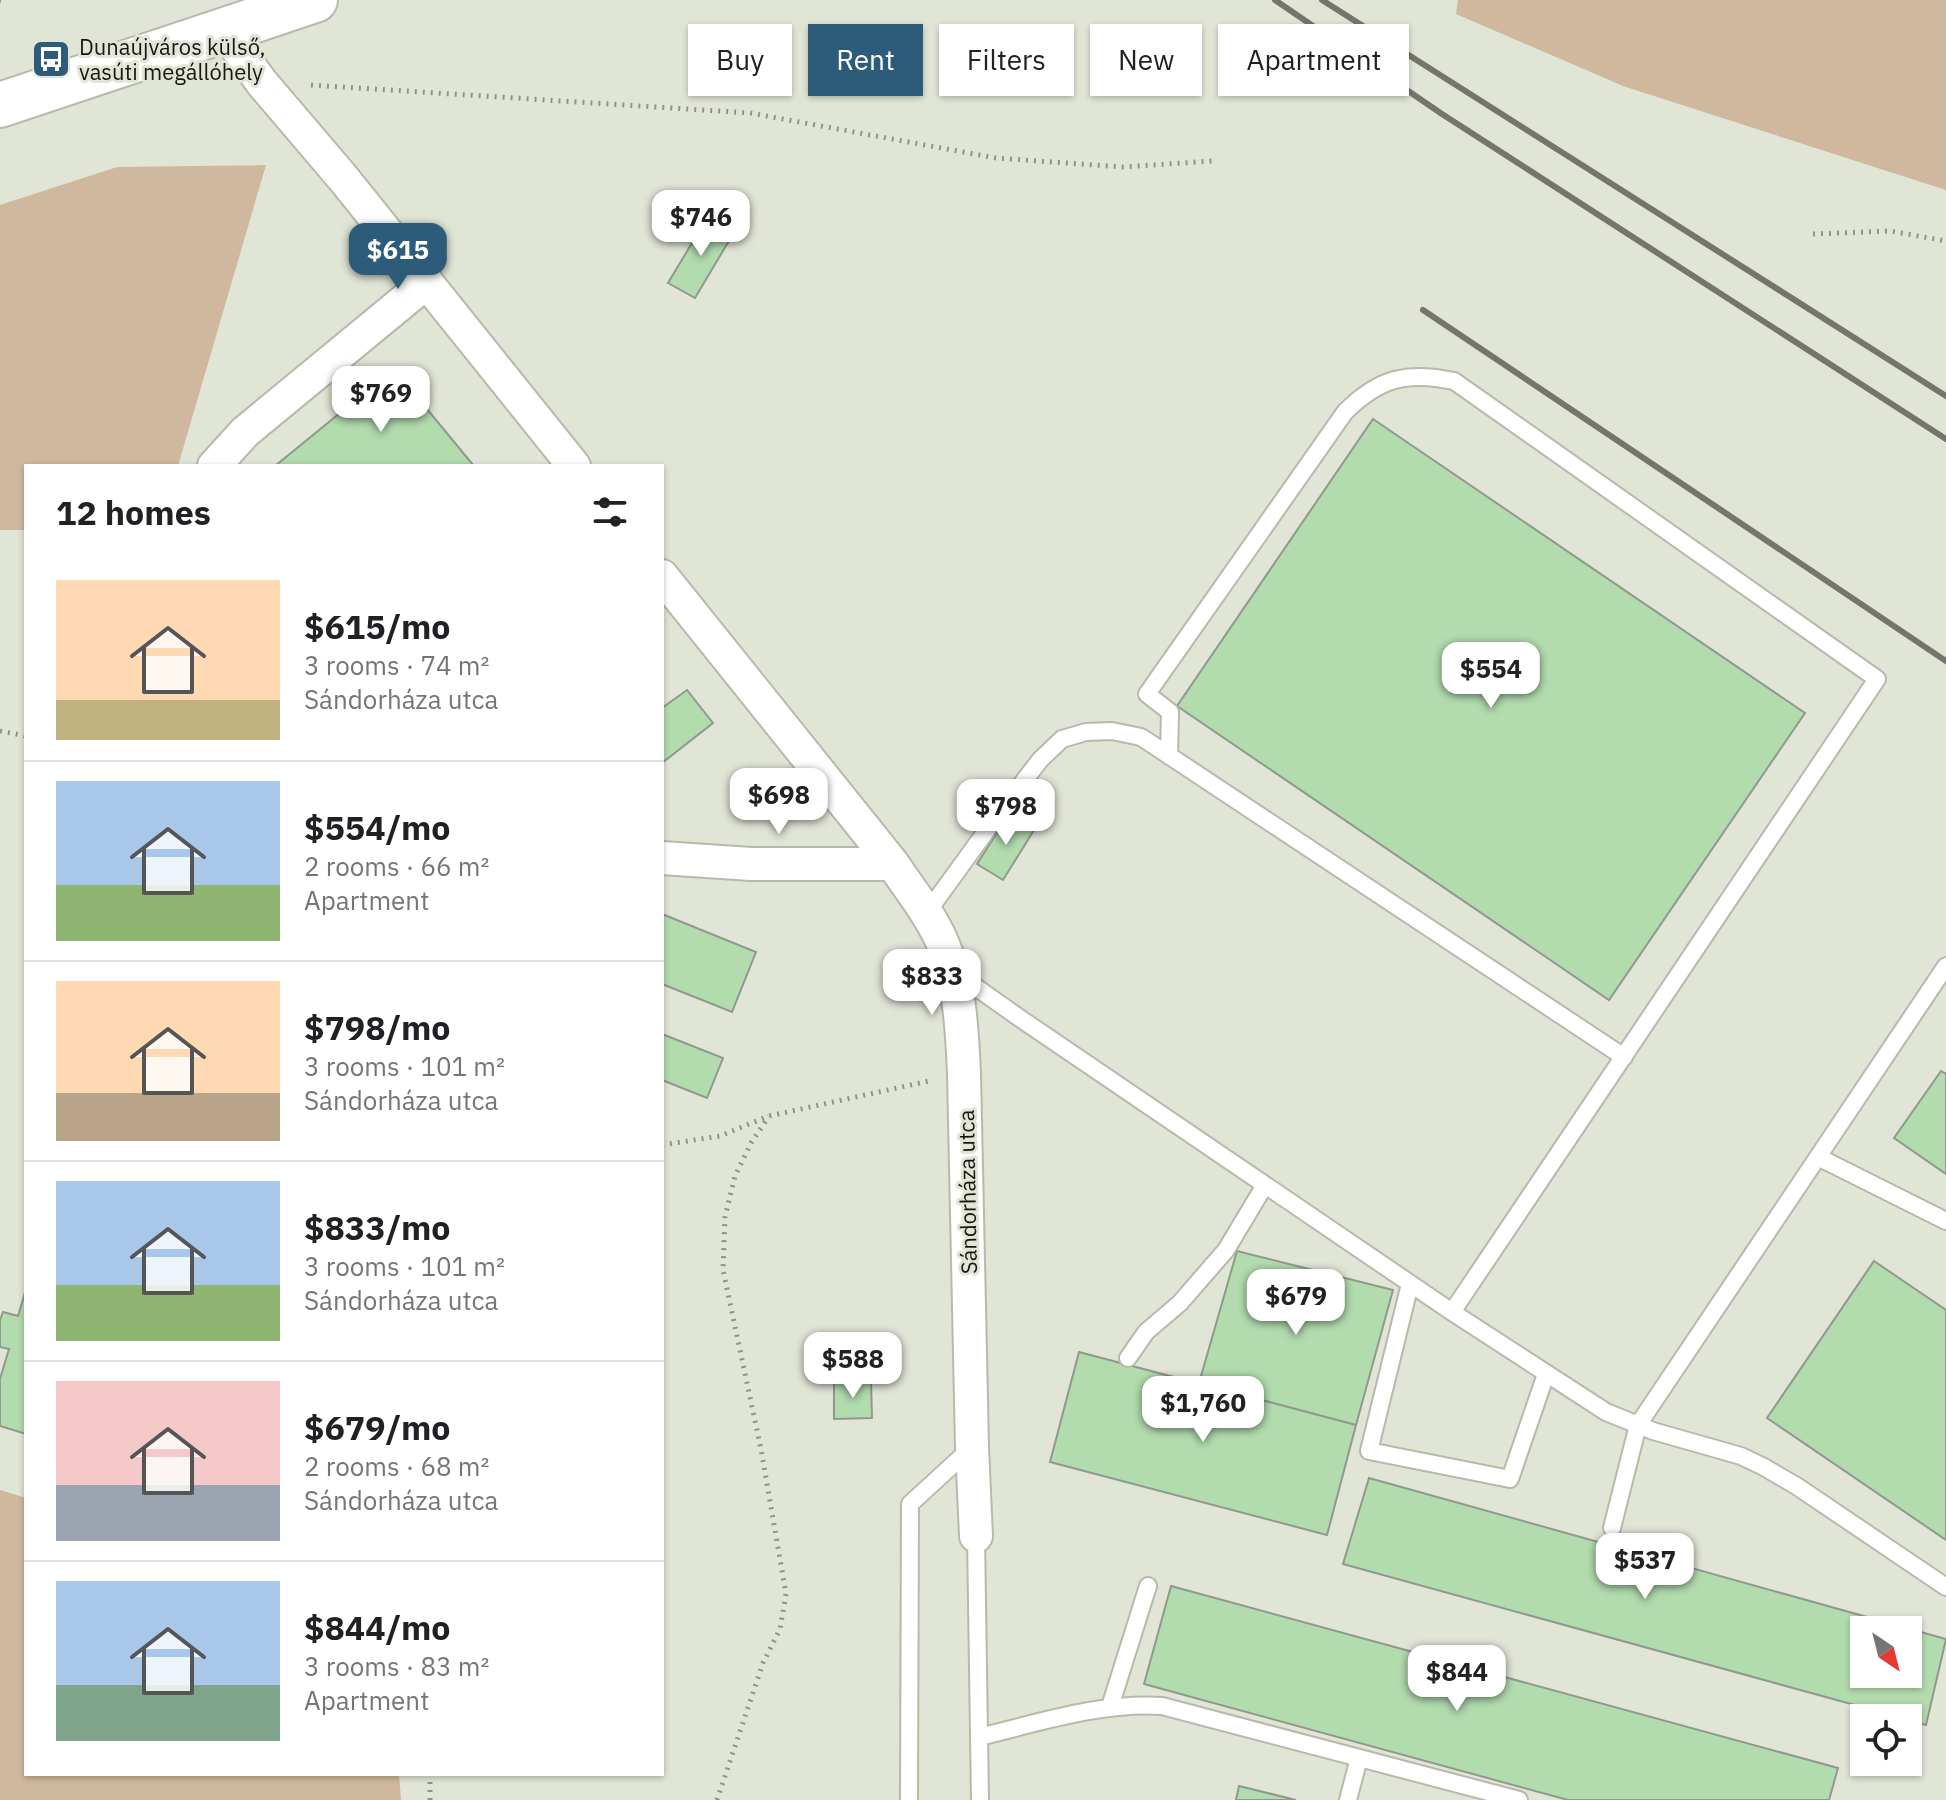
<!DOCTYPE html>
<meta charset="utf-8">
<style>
body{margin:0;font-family:"IBM Plex Sans",sans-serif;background:#f2f2f2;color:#202124;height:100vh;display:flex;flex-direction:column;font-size:30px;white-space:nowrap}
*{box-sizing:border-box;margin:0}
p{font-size:26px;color:#757577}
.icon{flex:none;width:44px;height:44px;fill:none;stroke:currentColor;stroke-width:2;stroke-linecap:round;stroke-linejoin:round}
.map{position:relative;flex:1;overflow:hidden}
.side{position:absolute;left:24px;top:464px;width:640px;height:1312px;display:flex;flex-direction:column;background:#fff;border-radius:0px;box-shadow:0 2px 6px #0004}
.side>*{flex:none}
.guide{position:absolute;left:688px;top:24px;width:760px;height:72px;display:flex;gap:16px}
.needle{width:52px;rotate:145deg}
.fabs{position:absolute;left:1850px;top:1616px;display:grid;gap:16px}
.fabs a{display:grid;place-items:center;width:72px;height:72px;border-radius:0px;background:#fff;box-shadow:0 2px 6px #0004;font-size:40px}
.price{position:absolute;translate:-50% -68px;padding:0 18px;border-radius:16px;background:#fff;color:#222;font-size:26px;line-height:52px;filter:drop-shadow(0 2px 4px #0008)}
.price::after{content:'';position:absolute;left:50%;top:48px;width:24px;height:18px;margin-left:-12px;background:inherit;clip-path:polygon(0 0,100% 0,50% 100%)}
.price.selected{background:#2c5c7a;color:#fff}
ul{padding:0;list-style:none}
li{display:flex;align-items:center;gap:24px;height:200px;padding:0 32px}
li+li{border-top:2px solid #e0e0e0}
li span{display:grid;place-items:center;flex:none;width:224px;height:160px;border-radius:0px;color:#555}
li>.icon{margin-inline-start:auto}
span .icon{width:96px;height:96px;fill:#fffc;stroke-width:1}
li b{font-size:34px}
h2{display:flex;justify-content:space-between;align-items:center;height:96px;padding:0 32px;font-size:34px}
.chip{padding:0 28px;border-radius:0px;background:#fff;box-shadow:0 2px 6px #0004;font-size:28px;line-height:72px}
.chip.selected{background:#2c5c7a;color:#fff}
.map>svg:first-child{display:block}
.green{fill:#cfb89d}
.building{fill:#b2dbae;stroke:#8f998d;stroke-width:2;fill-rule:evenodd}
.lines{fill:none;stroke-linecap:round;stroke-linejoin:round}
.lane-casing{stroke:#b6baab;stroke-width:20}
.street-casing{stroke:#b6baab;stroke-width:36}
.primary-casing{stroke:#b6baab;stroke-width:48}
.path{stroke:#909388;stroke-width:5;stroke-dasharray:2 6;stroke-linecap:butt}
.lane{stroke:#fff;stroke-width:16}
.street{stroke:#fff;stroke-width:32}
.primary{stroke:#fff;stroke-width:44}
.rail{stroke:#74766d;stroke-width:6}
.labels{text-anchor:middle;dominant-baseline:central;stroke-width:6;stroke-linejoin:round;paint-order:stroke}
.poi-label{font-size:22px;fill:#171813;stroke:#e1e5d6;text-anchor:start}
.street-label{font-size:22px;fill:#171813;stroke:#e1e5d6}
</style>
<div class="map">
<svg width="1946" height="1800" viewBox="0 0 1946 1800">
<rect width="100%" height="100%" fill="#e1e5d6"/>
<path class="green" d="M1458 0H1946V190L1623 86 1456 14Z
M266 165 178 466H26V530H0V205L117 167Z
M0 1490 26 1498V1774H399L401 1800H0Z"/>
<path class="building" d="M707 218 733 234 695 298 668 283Z
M394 369 474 466H275Z
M1373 419 1805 713 1609 1000 1177 706Z
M687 690 713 723 662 763V708Z
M1009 814 1034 830 1003 880 977 864Z
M662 914 756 952 732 1012 662 984Z
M662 1034 723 1058 707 1098 662 1080Z
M1941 1071 1946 1074V1174L1894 1138Z
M1237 1251 1393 1290 1356 1425 1199 1383Z
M1874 1261 1946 1310V1540L1767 1418Z
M26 1289V1434L0 1426V1379L9 1349 0 1347V1320L3 1312 18 1316Z
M1079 1352 1356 1425 1327 1535 1050 1462Z
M871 1380 872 1418 834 1419V1381Z
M1369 1478 1946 1639 1926 1725 1908 1720V1718H1902L1343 1564ZM1864 1630H1908V1674H1864Z
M1171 1586 1838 1768 1829 1800H1568L1144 1684Z
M1239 1786 1296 1800H1236Z"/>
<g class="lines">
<g class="lane-casing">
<path id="lane" d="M1169 756 1170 712 1147 694 1345 412C1379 378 1407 371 1454 381L1877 679 1452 1312
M926 914 1000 812 1040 760 1062 739 1086 732 1112 731 1141 737 1624 1057
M953 971 1021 1019 1452 1312 1606 1412 1653 1431 1741 1456 1764 1467 1798 1487 1946 1587
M1818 1157 1946 1221
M1410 1284 1369 1451 1510 1479 1546 1374
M1128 1358 1146 1332 1180 1303 1226 1250 1265 1185
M1612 1528 1638 1425 1946 966
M976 1536 980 1800
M1110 1707 1148 1586
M979 1737C1038 1723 1101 1702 1162 1706L1519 1800
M909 1800 910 1504 970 1449
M1348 1800 1359 1758"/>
</g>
<g class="street-casing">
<path id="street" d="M223 29 262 83 343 178 574 466
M214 466 245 432 427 282
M662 576 893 864C910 890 931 915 943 944 960 985 962 1029 964 1073L972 1447 976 1536
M662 858 751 864H893"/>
</g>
<g class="primary-casing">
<path id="primary" d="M0 105 315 0"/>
</g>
<path class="path" d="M0 0H1
M311 85 750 113 996 158 1123 167 1212 161
M1813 234 1890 231 1946 241
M0 731 26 736
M662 1145 720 1136 769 1116 929 1081
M430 1774V1800
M717 1800 763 1663 780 1629 786 1594 761 1449 723 1270 725 1217 735 1176 751 1143 769 1116"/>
<use href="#lane" class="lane"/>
<use href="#street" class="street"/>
<use href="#primary" class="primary"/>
<path class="rail" d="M1275 0 1442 114 1946 439
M1322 0 1946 396
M1423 310 1946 661"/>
</g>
<defs>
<g id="bus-square" transform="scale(2)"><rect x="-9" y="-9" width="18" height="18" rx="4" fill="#2c5c7a" stroke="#e1e5d6"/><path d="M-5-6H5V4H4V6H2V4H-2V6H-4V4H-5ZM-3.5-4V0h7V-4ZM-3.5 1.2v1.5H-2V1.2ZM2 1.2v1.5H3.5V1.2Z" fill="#fff"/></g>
</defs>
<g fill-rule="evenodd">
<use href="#bus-square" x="51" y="59"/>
</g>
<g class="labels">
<g class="poi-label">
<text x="79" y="46">Dunaújváros külső,<tspan x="79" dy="25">vasúti megállóhely</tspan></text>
</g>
<g class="street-label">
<text transform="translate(967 1192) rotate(-91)">Sándorháza utca</text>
</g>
</g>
</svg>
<div class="fabs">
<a><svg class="needle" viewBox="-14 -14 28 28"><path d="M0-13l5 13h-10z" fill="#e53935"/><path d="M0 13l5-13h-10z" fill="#757577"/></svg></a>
<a><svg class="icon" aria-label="locate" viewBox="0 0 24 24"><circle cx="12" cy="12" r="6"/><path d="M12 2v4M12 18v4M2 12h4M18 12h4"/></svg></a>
</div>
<b class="price" style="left:701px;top:258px">$746</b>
<b class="price selected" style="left:398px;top:291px">$615</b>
<b class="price" style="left:381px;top:434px">$769</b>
<b class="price" style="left:1491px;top:710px">$554</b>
<b class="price" style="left:779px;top:836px">$698</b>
<b class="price" style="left:1006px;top:847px">$798</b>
<b class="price" style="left:932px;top:1017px">$833</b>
<b class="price" style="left:1296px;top:1337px">$679</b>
<b class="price" style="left:853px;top:1400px">$588</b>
<b class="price" style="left:1203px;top:1444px">$1,760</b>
<b class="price" style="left:1645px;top:1601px">$537</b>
<b class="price" style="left:1457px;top:1713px">$844</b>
<div class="guide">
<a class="chip">Buy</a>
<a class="chip selected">Rent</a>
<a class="chip">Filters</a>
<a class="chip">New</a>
<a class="chip">Apartment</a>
</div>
<section class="side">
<h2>12 homes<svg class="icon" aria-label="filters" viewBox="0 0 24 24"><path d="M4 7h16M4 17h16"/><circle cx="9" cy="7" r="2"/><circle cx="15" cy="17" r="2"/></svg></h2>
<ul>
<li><span style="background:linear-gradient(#ffd9b3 75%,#c2b280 0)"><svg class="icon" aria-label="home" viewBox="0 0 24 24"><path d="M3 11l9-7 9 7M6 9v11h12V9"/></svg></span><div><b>$615/mo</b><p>3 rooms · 74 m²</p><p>Sándorháza utca</p></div></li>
<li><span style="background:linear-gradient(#a9c7e8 65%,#8fb573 0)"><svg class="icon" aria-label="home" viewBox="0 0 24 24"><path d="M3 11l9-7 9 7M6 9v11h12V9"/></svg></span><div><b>$554/mo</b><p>2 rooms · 66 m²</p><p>Apartment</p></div></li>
<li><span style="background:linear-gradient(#ffd9b3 70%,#b9a48a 0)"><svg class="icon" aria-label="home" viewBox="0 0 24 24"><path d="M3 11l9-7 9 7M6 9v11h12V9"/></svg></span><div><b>$798/mo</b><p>3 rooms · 101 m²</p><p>Sándorháza utca</p></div></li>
<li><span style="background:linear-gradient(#a9c7e8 65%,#8fb573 0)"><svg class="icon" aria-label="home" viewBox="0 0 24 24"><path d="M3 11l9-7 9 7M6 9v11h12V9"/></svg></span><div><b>$833/mo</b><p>3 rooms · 101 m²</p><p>Sándorháza utca</p></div></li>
<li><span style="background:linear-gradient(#f6c9c9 65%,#9aa5b1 0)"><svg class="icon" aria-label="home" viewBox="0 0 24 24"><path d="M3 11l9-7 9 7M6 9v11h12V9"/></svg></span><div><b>$679/mo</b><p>2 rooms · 68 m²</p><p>Sándorháza utca</p></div></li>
<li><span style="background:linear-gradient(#a9c7e8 65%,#7fa58c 0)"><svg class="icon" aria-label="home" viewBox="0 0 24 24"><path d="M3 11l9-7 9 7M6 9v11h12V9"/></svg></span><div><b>$844/mo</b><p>3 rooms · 83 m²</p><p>Apartment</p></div></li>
</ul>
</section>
</div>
